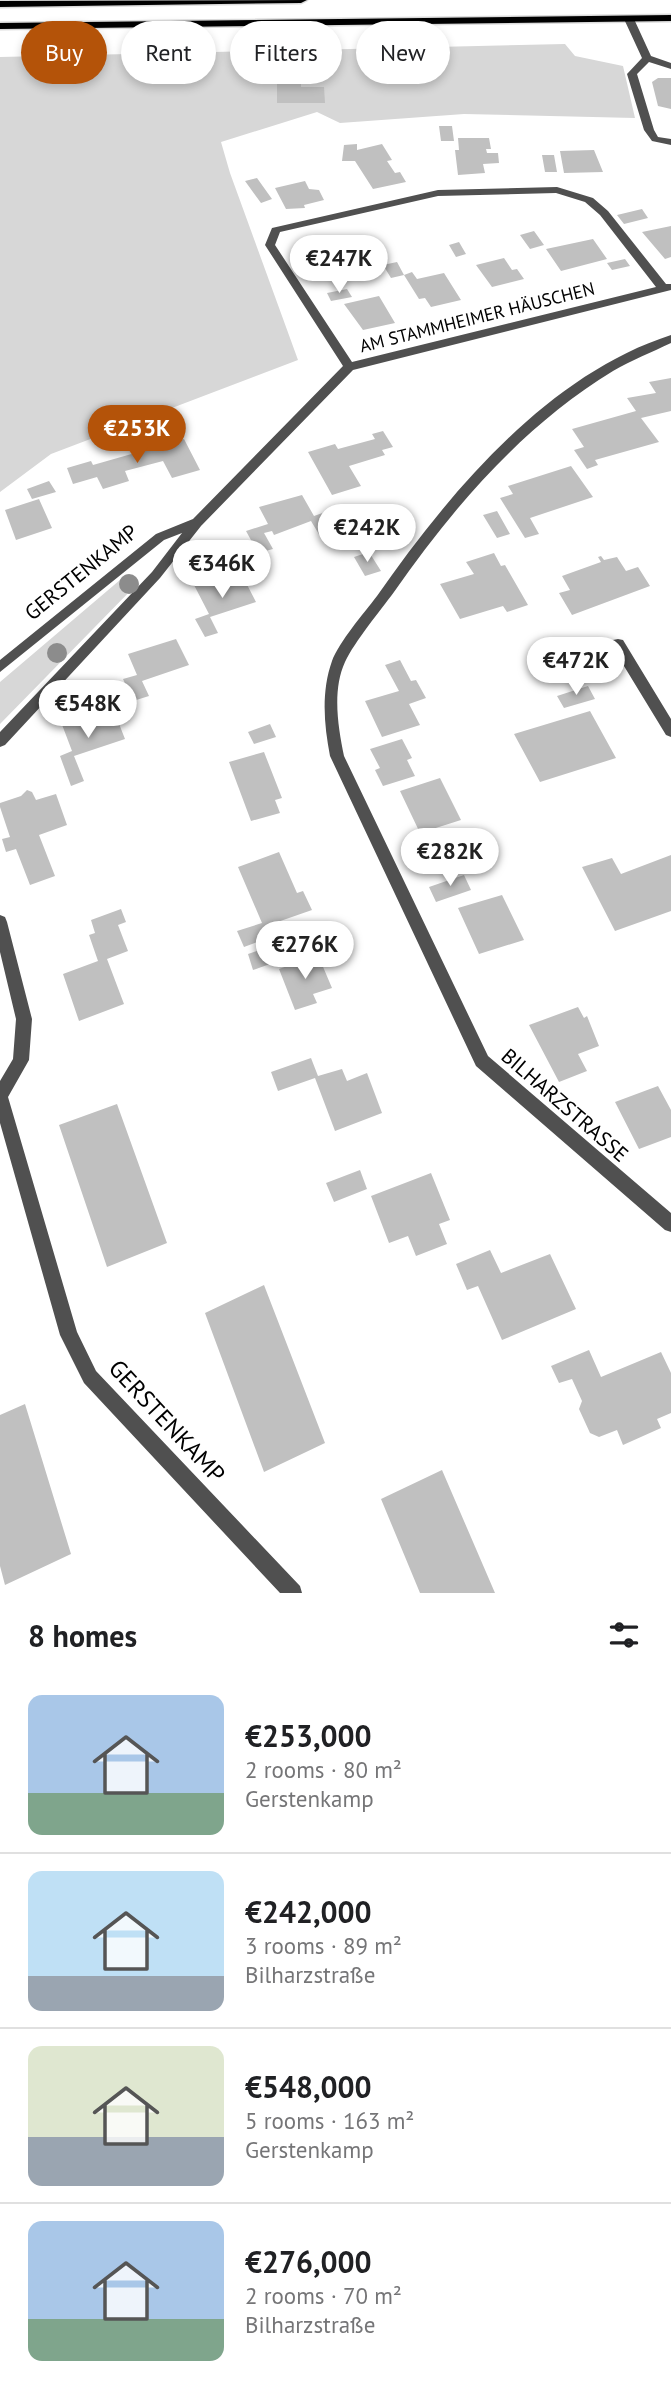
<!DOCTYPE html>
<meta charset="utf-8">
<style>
body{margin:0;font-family:"PT Sans",sans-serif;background:#f2f2f2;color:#202124;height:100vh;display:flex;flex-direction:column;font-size:26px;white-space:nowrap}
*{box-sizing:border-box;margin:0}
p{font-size:23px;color:#757577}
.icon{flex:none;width:38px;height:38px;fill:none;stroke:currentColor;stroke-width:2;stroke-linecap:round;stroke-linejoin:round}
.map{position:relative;height:1593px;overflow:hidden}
.drawer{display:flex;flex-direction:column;background:#fff;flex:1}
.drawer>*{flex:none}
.guide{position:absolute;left:21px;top:21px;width:630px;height:63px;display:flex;gap:14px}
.price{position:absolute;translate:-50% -60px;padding:0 16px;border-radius:24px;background:#fff;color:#222;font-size:23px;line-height:46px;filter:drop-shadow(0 2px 4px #0008)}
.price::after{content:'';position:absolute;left:50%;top:42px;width:21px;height:16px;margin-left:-10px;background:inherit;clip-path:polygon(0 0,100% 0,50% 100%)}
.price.current{background:#b45309;color:#fff}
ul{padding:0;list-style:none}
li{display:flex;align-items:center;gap:21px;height:175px;padding:0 28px}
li+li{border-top:2px solid #e0e0e0}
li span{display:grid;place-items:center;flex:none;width:196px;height:140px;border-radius:14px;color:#555}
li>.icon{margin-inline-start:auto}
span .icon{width:84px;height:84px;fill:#fffc;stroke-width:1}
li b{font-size:30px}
h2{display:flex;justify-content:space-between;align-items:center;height:84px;padding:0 28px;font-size:30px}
.tag{padding:0 24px;border-radius:32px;background:#fff;box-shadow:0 4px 10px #0003;font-size:24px;line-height:63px}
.tag.current{background:#b45309;color:#fff}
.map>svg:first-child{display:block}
.green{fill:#d7d7d7}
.building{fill:#c0c0c0}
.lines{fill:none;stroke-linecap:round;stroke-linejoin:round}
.primary-casing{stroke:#dbdbdb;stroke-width:3}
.service{fill:#505050;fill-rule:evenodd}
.minor{fill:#505050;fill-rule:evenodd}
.primary{fill:#000;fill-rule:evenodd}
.tree{fill:#8c8c8c}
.labels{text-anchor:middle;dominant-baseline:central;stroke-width:5;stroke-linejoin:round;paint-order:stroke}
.far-street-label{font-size:18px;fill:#000;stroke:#fff}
.street-label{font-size:21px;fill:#000;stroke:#fff}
.near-street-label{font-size:24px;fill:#000;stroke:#fff}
</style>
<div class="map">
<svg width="671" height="1593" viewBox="0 0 671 1593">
<rect width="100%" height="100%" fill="#fff"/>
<path class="green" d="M565 44 575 56 623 66 635 118 464 114 340 123 317 112 221 142 230 173 298 360 51 454 0 492V57Z
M127 574 139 582 0 724V682Z"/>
<path class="building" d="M658 78H671V109L658 106 652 82Z
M301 82V87H324L325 103H277V83Z
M439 126H452L454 141H441Z
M458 138H489L491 149H486L487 153H498L499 163 483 164 485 173 458 175 455 150H459Z
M357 144V150L382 144 392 160 387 161 395 173 400 172 406 182 373 189 355 161H342L344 145Z
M594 150 603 172 564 173 560 151Z
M542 155H554L557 172H545Z
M257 178 272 199 261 203 245 181Z
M305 181 309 189 319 190 324 200 304 205 305 208 286 209 275 188Z
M642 209 648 218 624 224 617 215Z
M671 226V257L665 259 642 232Z
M534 231 544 245 530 249 520 235Z
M593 239 607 259 561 271 546 249Z
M459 242 466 254 456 257 449 245Z
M504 258 512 270 517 269 524 279 492 287 476 265Z
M625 259 630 266 612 270 607 263Z
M397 262 404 275 391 278 383 265Z
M412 272 417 279 444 273 461 300 431 307 425 298 419 299 404 275Z
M347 289 352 297 331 301 327 293Z
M379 296 395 323 363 330 344 304Z
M671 378V411L641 418 659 442 595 460 598 465 587 469 574 450 584 447 572 429 636 411 627 398 656 393 649 382Z
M383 431 393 447 382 450 385 455 349 466 361 486 332 495 308 452 335 444 338 449 375 439 372 434Z
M184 439 200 470 172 478 163 461 125 471 129 481 103 489 97 477 73 484 67 468 91 461 93 465Z
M571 466 593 497 530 518 539 534 525 538 500 498 513 494 508 486Z
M49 481 56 492 32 499 27 489Z
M302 495 314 516 328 511 339 531 320 536 311 521 274 535 272 531 264 533 273 549 258 553 246 531 268 524 259 507Z
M39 499 52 528 16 540 5 510Z
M497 511 510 534 497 538 483 515Z
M369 552 381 571 365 576 354 557Z
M494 553 501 566 505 565 528 605 507 612 503 606 460 619 440 584 474 574 466 562Z
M601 556 604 560 617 557 626 571 638 567 650 586 572 615 559 593 570 590 562 576 601 562 598 557Z
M242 575 256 602 210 617 218 633 205 637 195 619 209 614 194 585 212 579 214 584Z
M176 639 189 665 142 681 149 696 133 701 123 679 137 675 128 654Z
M400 660 411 681 416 680 426 698 409 704 420 725 382 737 365 701 399 691 385 665Z
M588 686 595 699 564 708 557 696Z
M114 711 125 739 74 756 84 781 71 786 60 756 72 751 61 722 80 716 85 720Z
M590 711 616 758 540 782 514 734Z
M270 724 276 737 254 744 248 732Z
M402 739 412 758 407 760 415 776 383 786 375 770 380 768 370 749Z
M264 752 282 798 275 800 280 813 251 821 229 762Z
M440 778 461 820 420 833 400 791Z
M27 790 32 792 36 800 56 794 67 825 39 835 55 876 30 885 16 849 6 852 2 839 10 837 0 807V803L21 796Z
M279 852 297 893 303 891 312 910 266 926 271 937 244 947 237 931 262 923 238 867Z
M671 855V911L615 931 582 867 612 858 621 874Z
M464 875 471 890 436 902 429 887Z
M502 895 524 940 479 954 458 908Z
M121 909 126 922 118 925 128 951 107 959 124 1004 79 1021 63 974 98 961 89 935 95 933 91 920Z
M274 945 281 960 253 970 248 954Z
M318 955 332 988 313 994 317 1003 295 1010 279 969Z
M578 1007 584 1018 587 1016 599 1046 578 1054 587 1071 559 1082 529 1025Z
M311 1058 318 1076 342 1069 347 1081 367 1073 382 1113 335 1131 315 1078 278 1091 271 1072Z
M658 1086 671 1110V1137L639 1149 615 1102Z
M117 1104 167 1243 107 1267 59 1125Z
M360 1170 367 1189 334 1202 326 1183Z
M431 1173 450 1220 439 1224 447 1244 416 1256 408 1236 389 1243 371 1196Z
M490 1250 501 1273 550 1254 576 1309 502 1340 478 1286 467 1290 456 1264Z
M264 1285 325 1443 264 1472 205 1313Z
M589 1350 601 1377 661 1352 671 1373V1413L657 1419 661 1428 623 1445 617 1430 599 1437 590 1433 579 1409 582 1401 572 1379 559 1383 551 1366Z
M25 1404 71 1554 5 1585 0 1566V1415Z
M442 1470 495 1593H420L381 1499Z"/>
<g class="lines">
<g class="primary-casing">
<path id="primary" d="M307 0 301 3 0 7V1Z
M671 15V21L0 29V23Z"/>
</g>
<path class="service" d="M626 17 634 19 651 56 671 63V69L649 62 637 74 654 130 658 137 671 139V145L652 141 644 130 627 74 642 58 624 19Z"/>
<path class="minor" d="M557 187 593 198 608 211 666 284H671V290L353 370 201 526 160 578 5 745 0 747V732L152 572 182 533 164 540 0 672V660L156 534 193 519 343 366 265 245 272 228 438 190ZM556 193 585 202 600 215 656 287 352 362 275 245 280 232 438 196Z
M671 335V343C652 352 632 360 613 371 523 426 454 506 394 592 380 611 355 641 345 662 332 690 338 727 344 756L488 1056 671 1213V1232L665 1230 476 1066 330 756C324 725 321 692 332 661 339 642 364 613 377 596 449 493 547 375 671 335Z
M618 639 623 640 671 719V737L666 735 613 648 611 644 613 640Z
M0 915 5 917 7 922 32 1019 29 1060 8 1097 77 1332 96 1371 300 1586 302 1593H280L84 1383 60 1335 0 1123V1081L13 1059 16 1019 0 952Z"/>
<use href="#primary" class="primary"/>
</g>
<g class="tree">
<circle cx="129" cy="584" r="10"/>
<circle cx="57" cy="653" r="10"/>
</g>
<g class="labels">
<g class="far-street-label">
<text transform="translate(477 317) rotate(-14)">AM STAMMHEIMER HÄUSCHEN</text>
</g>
<g class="street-label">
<text transform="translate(81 572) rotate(-39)">GERSTENKAMP</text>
<text transform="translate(565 1105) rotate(41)">BILHARZSTRASSE</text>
</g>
<g class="near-street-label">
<text transform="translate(167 1421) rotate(47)">GERSTENKAMP</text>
</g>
</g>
</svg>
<b class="price" style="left:339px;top:295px">€247K</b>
<b class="price current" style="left:137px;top:465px">€253K</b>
<b class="price" style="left:367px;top:564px">€242K</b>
<b class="price" style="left:222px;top:600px">€346K</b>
<b class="price" style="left:576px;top:697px">€472K</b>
<b class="price" style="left:88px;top:740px">€548K</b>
<b class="price" style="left:450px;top:888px">€282K</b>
<b class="price" style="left:305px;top:981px">€276K</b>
<div class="guide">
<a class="tag current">Buy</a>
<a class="tag">Rent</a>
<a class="tag">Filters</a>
<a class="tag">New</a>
</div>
</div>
<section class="drawer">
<h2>8 homes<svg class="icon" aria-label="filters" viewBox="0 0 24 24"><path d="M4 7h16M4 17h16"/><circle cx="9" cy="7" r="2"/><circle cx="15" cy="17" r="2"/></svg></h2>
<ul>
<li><span style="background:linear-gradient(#a9c7e8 70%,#7fa58c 0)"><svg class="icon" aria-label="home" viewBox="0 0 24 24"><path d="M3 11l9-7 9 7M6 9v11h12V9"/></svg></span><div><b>€253,000</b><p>2 rooms · 80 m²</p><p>Gerstenkamp</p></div></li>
<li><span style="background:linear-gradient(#bfe0f5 75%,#9aa5b1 0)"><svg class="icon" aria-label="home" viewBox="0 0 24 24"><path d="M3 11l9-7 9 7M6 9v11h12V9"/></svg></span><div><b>€242,000</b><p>3 rooms · 89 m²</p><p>Bilharzstraße</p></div></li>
<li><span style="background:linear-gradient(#dfe7d0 65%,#9aa5b1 0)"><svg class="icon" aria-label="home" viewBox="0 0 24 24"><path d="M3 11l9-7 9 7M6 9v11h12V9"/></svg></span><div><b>€548,000</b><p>5 rooms · 163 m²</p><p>Gerstenkamp</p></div></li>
<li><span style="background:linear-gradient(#a9c7e8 70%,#7fa58c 0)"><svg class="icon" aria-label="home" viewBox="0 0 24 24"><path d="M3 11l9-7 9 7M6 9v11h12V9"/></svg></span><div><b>€276,000</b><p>2 rooms · 70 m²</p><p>Bilharzstraße</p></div></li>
</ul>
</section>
